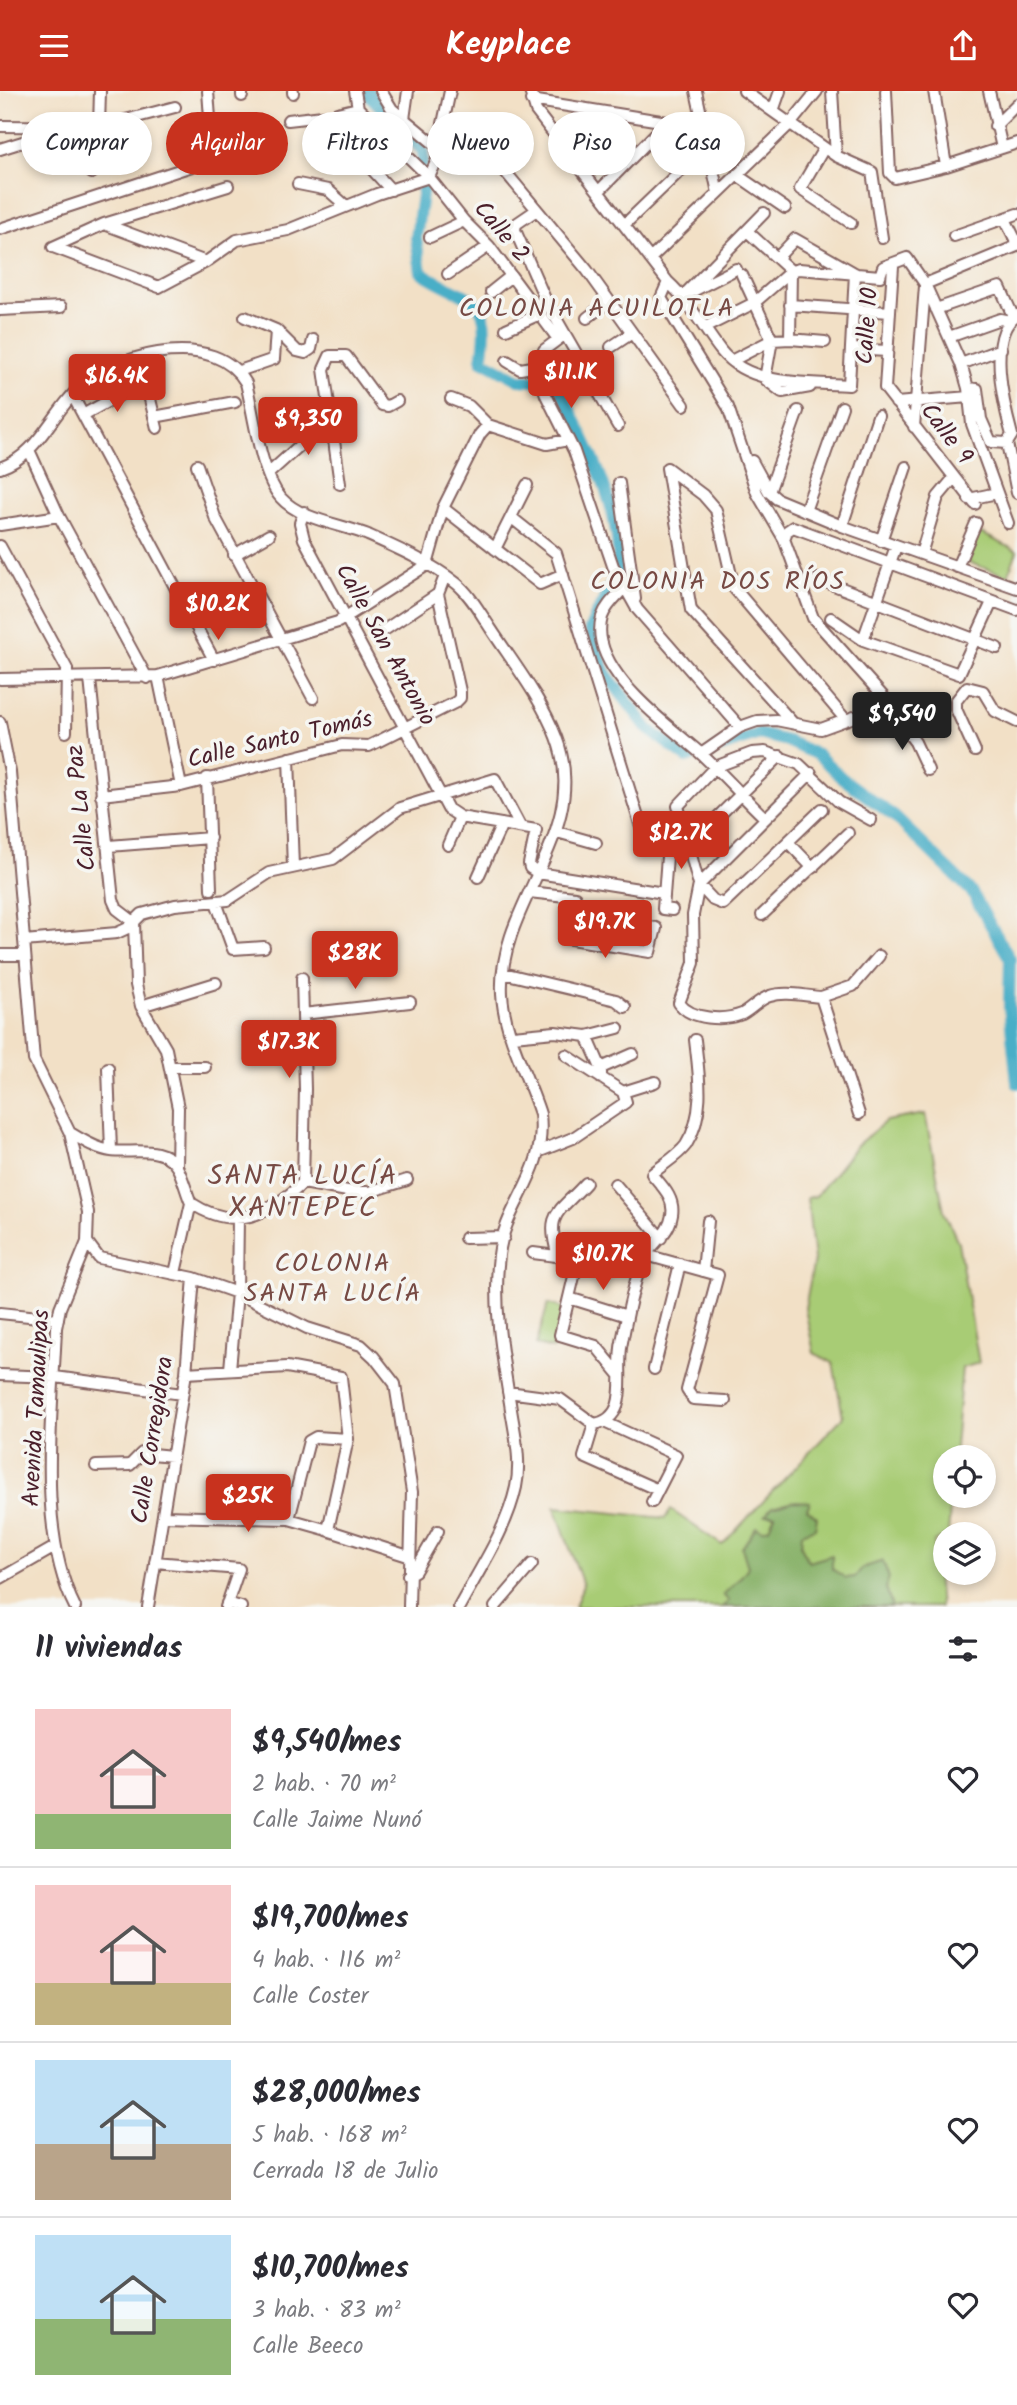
<!DOCTYPE html>
<html lang="es">
<meta charset="utf-8">
<style>
body{margin:0;font-family:Kalam,sans-serif;background:#f7f7f7;color:#2b2b33;height:100vh;display:flex;flex-direction:column;font-size:26px;white-space:nowrap}
*{box-sizing:border-box;margin:0}
p{font-size:23px;color:#7c7c81}
.icon{flex:none;width:38px;height:38px;fill:none;stroke:currentColor;stroke-width:2;stroke-linecap:round;stroke-linejoin:round}
.map{position:relative;height:1516px;overflow:hidden}
.panel{display:flex;flex-direction:column;background:#fff;flex:1}
.panel>*{flex:none}
.top-card{position:absolute;left:21px;top:21px;width:976px;height:63px;display:flex;gap:14px}
.controls{position:absolute;left:933px;top:1354px;display:grid;gap:14px}
.controls a{display:grid;place-items:center;width:63px;height:63px;border-radius:50%;background:#fff;box-shadow:0 4px 10px #0003;font-size:35px}
.price{position:absolute;translate:-50% -60px;padding:0 16px;border-radius:7px;background:#c8321e;color:#fff;font-size:23px;line-height:46px;filter:drop-shadow(0 2px 4px #0008)}
.price::after{content:'';position:absolute;left:50%;top:42px;width:21px;height:16px;margin-left:-10px;background:inherit;clip-path:polygon(0 0,100% 0,50% 100%)}
.price.on{background:#222;color:#fff}
ul{padding:0;list-style:none}
li{display:flex;align-items:center;gap:21px;height:175px;padding:0 35px}
li+li{border-top:2px solid #e1e1e2}
li span{display:grid;place-items:center;flex:none;width:196px;height:140px;border-radius:0px;color:#555}
li>.icon{margin-inline-start:auto}
span .icon{width:84px;height:84px;fill:#fffc;stroke-width:1}
li b{font-size:30px}
h2{display:flex;justify-content:space-between;align-items:center;height:84px;padding:0 35px;font-size:30px}
.pill{padding:0 24px;border-radius:32px;background:#fff;box-shadow:0 4px 10px #0003;font-size:24px;line-height:63px}
.pill.on{background:#c8321e;color:#fff}
header{display:flex;justify-content:space-between;align-items:center;height:91px;padding:0 35px;background:#c8321e;color:#fff;font-size:32px;font-weight:600}
.map>svg:first-child{display:block}
.green{fill:#a8cc75;stroke:#797650;stroke-width:2}
.forest{fill:#86b066;stroke:#686848;stroke-width:2}
.lines{fill:none;stroke-linecap:round;stroke-linejoin:round}
.river{stroke:#48aec7;stroke-width:12}
.minor-casing{stroke:#856361;stroke-width:14}
.minor{stroke:#fff;stroke-width:10}
.labels{text-anchor:middle;dominant-baseline:central;stroke-width:7;stroke-linejoin:round;paint-order:stroke}
.street-label{font-size:24px;fill:#4a1f2b;stroke:#f6f6f2}
.neighbourhood-label{font-size:26px;letter-spacing:2px;fill:#774a44;stroke:#f6f6f2}
.quarter-label{font-size:28px;letter-spacing:2px;fill:#774a44;stroke:#f6f6f2}
</style>
<header><svg class="icon" aria-label="menu" viewBox="0 0 24 24"><path d="M4 6h16M4 12h16M4 18h16"/></svg>Keyplace<svg class="icon" aria-label="share" viewBox="0 0 24 24"><path d="M12 15V3M7 8l5-5 5 5M5 13v7h14v-7"/></svg></header>
<div class="map">
<svg width="1017" height="1516" viewBox="0 0 1017 1516">
<rect width="100%" height="100%" fill="#f6f6f2"/>
<filter id="ink" filterUnits="userSpaceOnUse"><feTurbulence type="fractalNoise" baseFrequency=".0143" numOctaves="2"/><feDisplacementMap in="SourceGraphic" scale="14" xChannelSelector="R" yChannelSelector="G"/><feConvolveMatrix kernelMatrix="1 2 1 2 8 2 1 2 1" color-interpolation-filters="sRGB"/></filter>
<filter id="wash" filterUnits="userSpaceOnUse"><feTurbulence type="fractalNoise" baseFrequency=".00686" numOctaves="4" result="noise"/><feDisplacementMap in="SourceGraphic" scale="28" xChannelSelector="R" yChannelSelector="G"/><feGaussianBlur stdDeviation="1.57" result="paint"/><feColorMatrix in="noise" values="0 0 0 0 0 0 0 0 0 0 0 0 0 0 0 0 0 1.4 0 .05"/><feComposite in="paint" operator="in"/></filter>
<g filter="url(#wash)">
<rect width="100%" height="100%" fill="#f2e0c6"/>
<path class="green" d="M975 439 1017 460 1008 485 964 470Z
M925 1023 944 1120 958 1151 979 1272 962 1277 954 1367H945V1405H951L948 1444 934 1451 940 1516H575L583 1494 555 1416 665 1427 671 1419 722 1454 843 1326 833 1272 814 1262 805 1217 814 1169 807 1107 816 1105 857 1054 886 1030Z
M548 1213 564 1217 553 1258 536 1254Z"/>
<path class="forest" d="M794 1410 810 1411 807 1418 817 1426 815 1437 802 1442 801 1455 809 1471 832 1464V1478L846 1487 855 1486 862 1477 883 1470 889 1487 886 1497 892 1516H722L729 1510 723 1504C730 1497 743 1485 748 1476L742 1457 756 1436 762 1439 769 1437 775 1424H765L772 1416Z"/>
<g class="lines">
<path class="river" d="M369 0V4L423 60V72
M424 89 416 147 421 181C469 213 494 198 482 269L519 289 557 292C584 348 621 411 618 474 618 486 595 523 590 538L606 583 648 638 687 667 691 666
M716 658 759 643 787 650 818 664 842 687 895 726 971 800 1010 868 1009 915 1017 992"/>
</g>
</g>
<g filter="url(#ink)">
<g class="lines">
<g class="minor-casing">
<path id="minor" d="M355 0 358 17 429 86 464 130 489 155 558 248
M381 0 392 18 438 56 437 69 429 86
M530 0 536 20 668 191 661 207 728 316 757 402 784 448 813 527 897 621 898 629 915 651 928 679
M696 0 718 102
M744 0 836 65 872 81 882 147
M832 0 836 65
M886 0 890 82 895 87 946 75 1017 52
M934 0 946 75
M989 0 1002 57
M293 2V0
M242 5V0
M531 9 667 31 705 41
M773 20 780 0
M337 22 358 17
M404 28 408 0
M288 29 323 25 391 99
M0 35 99 36 175 16
M995 35 1017 13
M76 36 92 82
M99 36 100 0
M212 51 229 54 266 69
M438 56 450 0
M824 57 800 98 851 132
M0 58 45 44 54 35
M574 68 617 23
M503 78 587 179 684 314
M737 84 785 117
M298 93 328 99 346 115
M599 100 667 31
M535 120 516 133 515 139 546 210 618 335
M1005 128 1017 152
M104 133 206 171
M624 134 708 53
M0 138 213 68 208 0
M747 140 791 180
M954 145 1017 123
M430 146 464 130
M53 156 159 196 206 171 237 149 288 139 377 103 429 86
M53 156 104 133 228 95
M777 167 795 148 853 181
M650 168 791 32 817 0
M893 175 885 297 975 413
M791 180 799 178 880 185 883 176 907 167 925 193 961 273 968 297 972 333 1008 432
M448 183 489 155
M742 184 772 249 765 288 782 301 810 296
M668 191C690 211 703 237 721 260 750 296 808 291 849 294L855 182
M925 193 1017 155
M491 201 511 185
M691 201 736 178
M683 205 764 122
M790 214 890 221
M936 218 1000 196 1013 225
M0 219 61 216
M245 226 276 239 297 260 305 262 311 258 313 249
M587 227 609 210
M706 236 754 212 791 180
M506 238 540 223
M564 244 544 259 539 281 546 304 574 360 613 475 637 518 740 636
M949 246 1000 228 1010 230
M790 248 825 251
M611 256 632 242
M852 258 887 260
M733 269 772 249 790 248 791 180
M507 270 520 278 539 275
M961 273 1001 258
M239 280 274 268 276 239
M968 297 977 298 981 328 991 351 1007 352 1012 344C1004 315 986 243 1017 224
M451 308 469 315 488 334
M76 311 214 569
M896 312 969 306
M83 324 141 292 147 296 157 337
M154 326 235 311
M914 336 925 195
M1007 352 1017 402
M29 359 59 425 147 587
M752 370 769 401 777 408 842 435 1017 497
M197 374 215 426 313 607
M0 377C40 364 54 316 86 291 126 261 215 239 246 292 254 323 260 383 281 407 301 429 341 433 368 444 397 457 431 472 456 492 470 503 481 523 491 538 514 573 541 607 556 646 593 741 497 811 502 903 504 943 528 985 540 1023 547 1084 505 1111 499 1164 493 1213 502 1264 510 1312 514 1340 522 1368 516 1396 507 1438 479 1479 459 1516
M667 377 703 404 716 419 734 497 845 628
M667 377 691 519 792 631
M268 383 329 328
M619 392 635 508
M340 393 324 278 330 265H346L382 314 388 315 397 310
M769 401 798 320
M969 408 997 402
M443 417 540 493 563 483
M805 420 842 316
M304 421 300 432 304 448 448 718 460 726 536 739 529 773 530 777 538 782 664 802
M512 427 556 462 641 736
M0 434 59 425
M842 435 878 325
M784 448 787 440 793 436 1017 519
M881 450 906 376
M0 455 67 578 66 641
M495 458 527 394
M921 463 938 406 953 388
M234 464 269 444
M957 476 976 432
M818 488 997 557
M625 496C617 505 606 514 602 526 587 577 666 632 699 661 721 681 742 705 764 726
M831 527 863 549 959 583 992 511
M380 542 438 503
M863 549 896 455
M158 585 181 695
M0 588 158 585 338 531 427 474 443 417 480 343 488 334 547 353 568 349
M90 588 113 809 117 818 134 831 136 894 141 915 166 958 178 1017 177 1075
M0 631 10 681 34 969 70 1042 88 1121 87 1151 60 1217 56 1237C53 1321 36 1440 75 1516
M975 660 956 618V610L967 596 983 600 995 620 1017 631
M701 663 740 636 757 630 776 629 821 638 854 626 891 632 898 629
M289 667 293 776
M811 682 699 794 693 824 694 872 679 912C691 929 724 930 742 923 752 918 759 908 770 905 785 900 805 905 821 906L859 1023
M207 687 211 798
M101 704 181 695 342 654 369 655 456 611 460 607V600L438 503 445 485
M822 718 723 813 713 809 699 794 678 715 715 676 752 662 765 661 799 673 839 711 871 729
M669 739 663 818 672 819
M557 741 596 752
M788 751 813 777
M690 753 780 665
M448 754 460 726
M109 755 210 747
M478 786 502 733
M529 801 575 806 565 847 650 861 656 837 570 824
M216 811 233 858 264 856
M762 824 848 742
M24 850 117 842 128 837 142 823 175 814 228 809 269 782 333 768 400 717 495 688 520 735
M0 864H25
M503 882 616 909 625 916
M302 887 305 998 303 1092
M821 906 853 895 879 865
M141 915 216 892
M303 923 410 911
M513 945 555 941 587 945 618 937
M587 945 601 977V987
M170 976H205
M108 977 111 1060
M601 977 633 963
M623 1001 655 991
M70 1042C83 1049 96 1058 111 1060 132 1063 164 1053 177 1076 183 1086 186 1101 191 1112 235 1141 268 1124 303 1092L353 1101H369L407 1089
M540 1060 573 1047 626 1011 623 1001 566 964
M615 1093 661 1147
M465 1147 504 1146
M87 1151 99 1167 194 1187 237 1202 307 1237 361 1254 374 1266 395 1293 412 1401 409 1516
M533 1162 564 1166 577 1173 560 1244 596 1255 619 1283
M646 1164 718 1184 687 1299 693 1308 725 1310
M558 1165C545 1121 558 1123 586 1092
M703 1180 708 1130
M175 1182 191 1112
M569 1207 627 1225
M0 1222 58 1228
M230 1278 237 1202 238 1127
M654 1278 680 1173
M0 1284 55 1286 182 1303
M508 1301 560 1308 594 1333
M604 1331 676 1364 652 1411
M594 1333C633 1327 615 1279 622 1251 626 1230 635 1181 646 1164 655 1149 669 1143 672 1124 675 1107 662 1095 652 1083 662 1074 678 1065 686 1054 706 1022 699 984 695 949
M594 1333 584 1366 658 1399
M96 1375 130 1374 142 1362 172 1365
M163 1425 289 1428 328 1439 348 1348 341 1286 287 1276 186 1282
M289 1428 309 1350 316 1346 348 1348
M327 1439 408 1465
M155 1471 239 1478 226 1516
M408 1484 415 1480 438 1440
M1 1487 55 1456
M227 1512 241 1516
M148 1516 186 1282 194 1187
M495 1516 532 1473"/>
</g>
<use href="#minor" class="minor"/>
</g>
</g>
<g class="labels">
<g class="street-label">
<text transform="translate(501 141) rotate(50)">Calle 2</text>
<text transform="translate(868 235) rotate(-86)">Calle 10</text>
<text transform="translate(946 343) rotate(53)">Calle 9</text>
<text transform="translate(385 554) rotate(61)">Calle San Antonio</text>
<text transform="translate(280 649) rotate(-13)">Calle Santo Tomás</text>
<text transform="translate(82 717) rotate(-96)">Calle La Paz</text>
<text transform="translate(37 1317) rotate(-87)">Avenida Tamaulipas</text>
<text transform="translate(153 1349) rotate(-81)">Calle Corregidora</text>
</g>
<g class="neighbourhood-label">
<text x="597" y="218">COLONIA ACUILOTLA</text>
<text x="718" y="491">COLONIA DOS RÍOS</text>
<text x="333" y="1173">COLONIA<tspan x="333" dy="30">SANTA LUCÍA</tspan></text>
</g>
<g class="quarter-label">
<text x="303" y="1085">SANTA LUCÍA<tspan x="303" dy="32">XANTEPEC</tspan></text>
</g>
</g>
</svg>
<div class="controls">
<a><svg class="icon" aria-label="locate" viewBox="0 0 24 24"><circle cx="12" cy="12" r="6"/><path d="M12 2v4M12 18v4M2 12h4M18 12h4"/></svg></a>
<a><svg class="icon" aria-label="layers" viewBox="0 0 24 24"><path d="M12 4l9 5-9 5-9-5zM3 14l9 5 9-5"/></svg></a>
</div>
<b class="price" style="left:571px;top:319px">$11.1K</b>
<b class="price" style="left:117px;top:323px">$16.4K</b>
<b class="price" style="left:308px;top:366px">$9,350</b>
<b class="price" style="left:218px;top:551px">$10.2K</b>
<b class="price on" style="left:902px;top:661px">$9,540</b>
<b class="price" style="left:681px;top:780px">$12.7K</b>
<b class="price" style="left:605px;top:869px">$19.7K</b>
<b class="price" style="left:355px;top:900px">$28K</b>
<b class="price" style="left:289px;top:989px">$17.3K</b>
<b class="price" style="left:603px;top:1201px">$10.7K</b>
<b class="price" style="left:248px;top:1443px">$25K</b>
<div class="top-card">
<a class="pill">Comprar</a>
<a class="pill on">Alquilar</a>
<a class="pill">Filtros</a>
<a class="pill">Nuevo</a>
<a class="pill">Piso</a>
<a class="pill">Casa</a>
</div>
</div>
<section class="panel">
<h2>11 viviendas<svg class="icon" aria-label="filters" viewBox="0 0 24 24"><path d="M4 7h16M4 17h16"/><circle cx="9" cy="7" r="2"/><circle cx="15" cy="17" r="2"/></svg></h2>
<ul>
<li><span style="background:linear-gradient(#f6c9c9 75%,#8fb573 0)"><svg class="icon" aria-label="home" viewBox="0 0 24 24"><path d="M3 11l9-7 9 7M6 9v11h12V9"/></svg></span><div><b>$9,540/mes</b><p>2 hab. · 70 m²</p><p>Calle Jaime Nunó</p></div><svg class="icon" aria-label="heart" viewBox="0 0 24 24"><path d="M12 20l-8-8c-3-5 5-10 8-4 3-6 11-1 8 4z"/></svg></li>
<li><span style="background:linear-gradient(#f6c9c9 70%,#c2b280 0)"><svg class="icon" aria-label="home" viewBox="0 0 24 24"><path d="M3 11l9-7 9 7M6 9v11h12V9"/></svg></span><div><b>$19,700/mes</b><p>4 hab. · 116 m²</p><p>Calle Coster</p></div><svg class="icon" aria-label="heart" viewBox="0 0 24 24"><path d="M12 20l-8-8c-3-5 5-10 8-4 3-6 11-1 8 4z"/></svg></li>
<li><span style="background:linear-gradient(#bfe0f5 60%,#b9a48a 0)"><svg class="icon" aria-label="home" viewBox="0 0 24 24"><path d="M3 11l9-7 9 7M6 9v11h12V9"/></svg></span><div><b>$28,000/mes</b><p>5 hab. · 168 m²</p><p>Cerrada 18 de Julio</p></div><svg class="icon" aria-label="heart" viewBox="0 0 24 24"><path d="M12 20l-8-8c-3-5 5-10 8-4 3-6 11-1 8 4z"/></svg></li>
<li><span style="background:linear-gradient(#bfe0f5 60%,#8fb573 0)"><svg class="icon" aria-label="home" viewBox="0 0 24 24"><path d="M3 11l9-7 9 7M6 9v11h12V9"/></svg></span><div><b>$10,700/mes</b><p>3 hab. · 83 m²</p><p>Calle Beeco</p></div><svg class="icon" aria-label="heart" viewBox="0 0 24 24"><path d="M12 20l-8-8c-3-5 5-10 8-4 3-6 11-1 8 4z"/></svg></li>
</ul>
</section>
